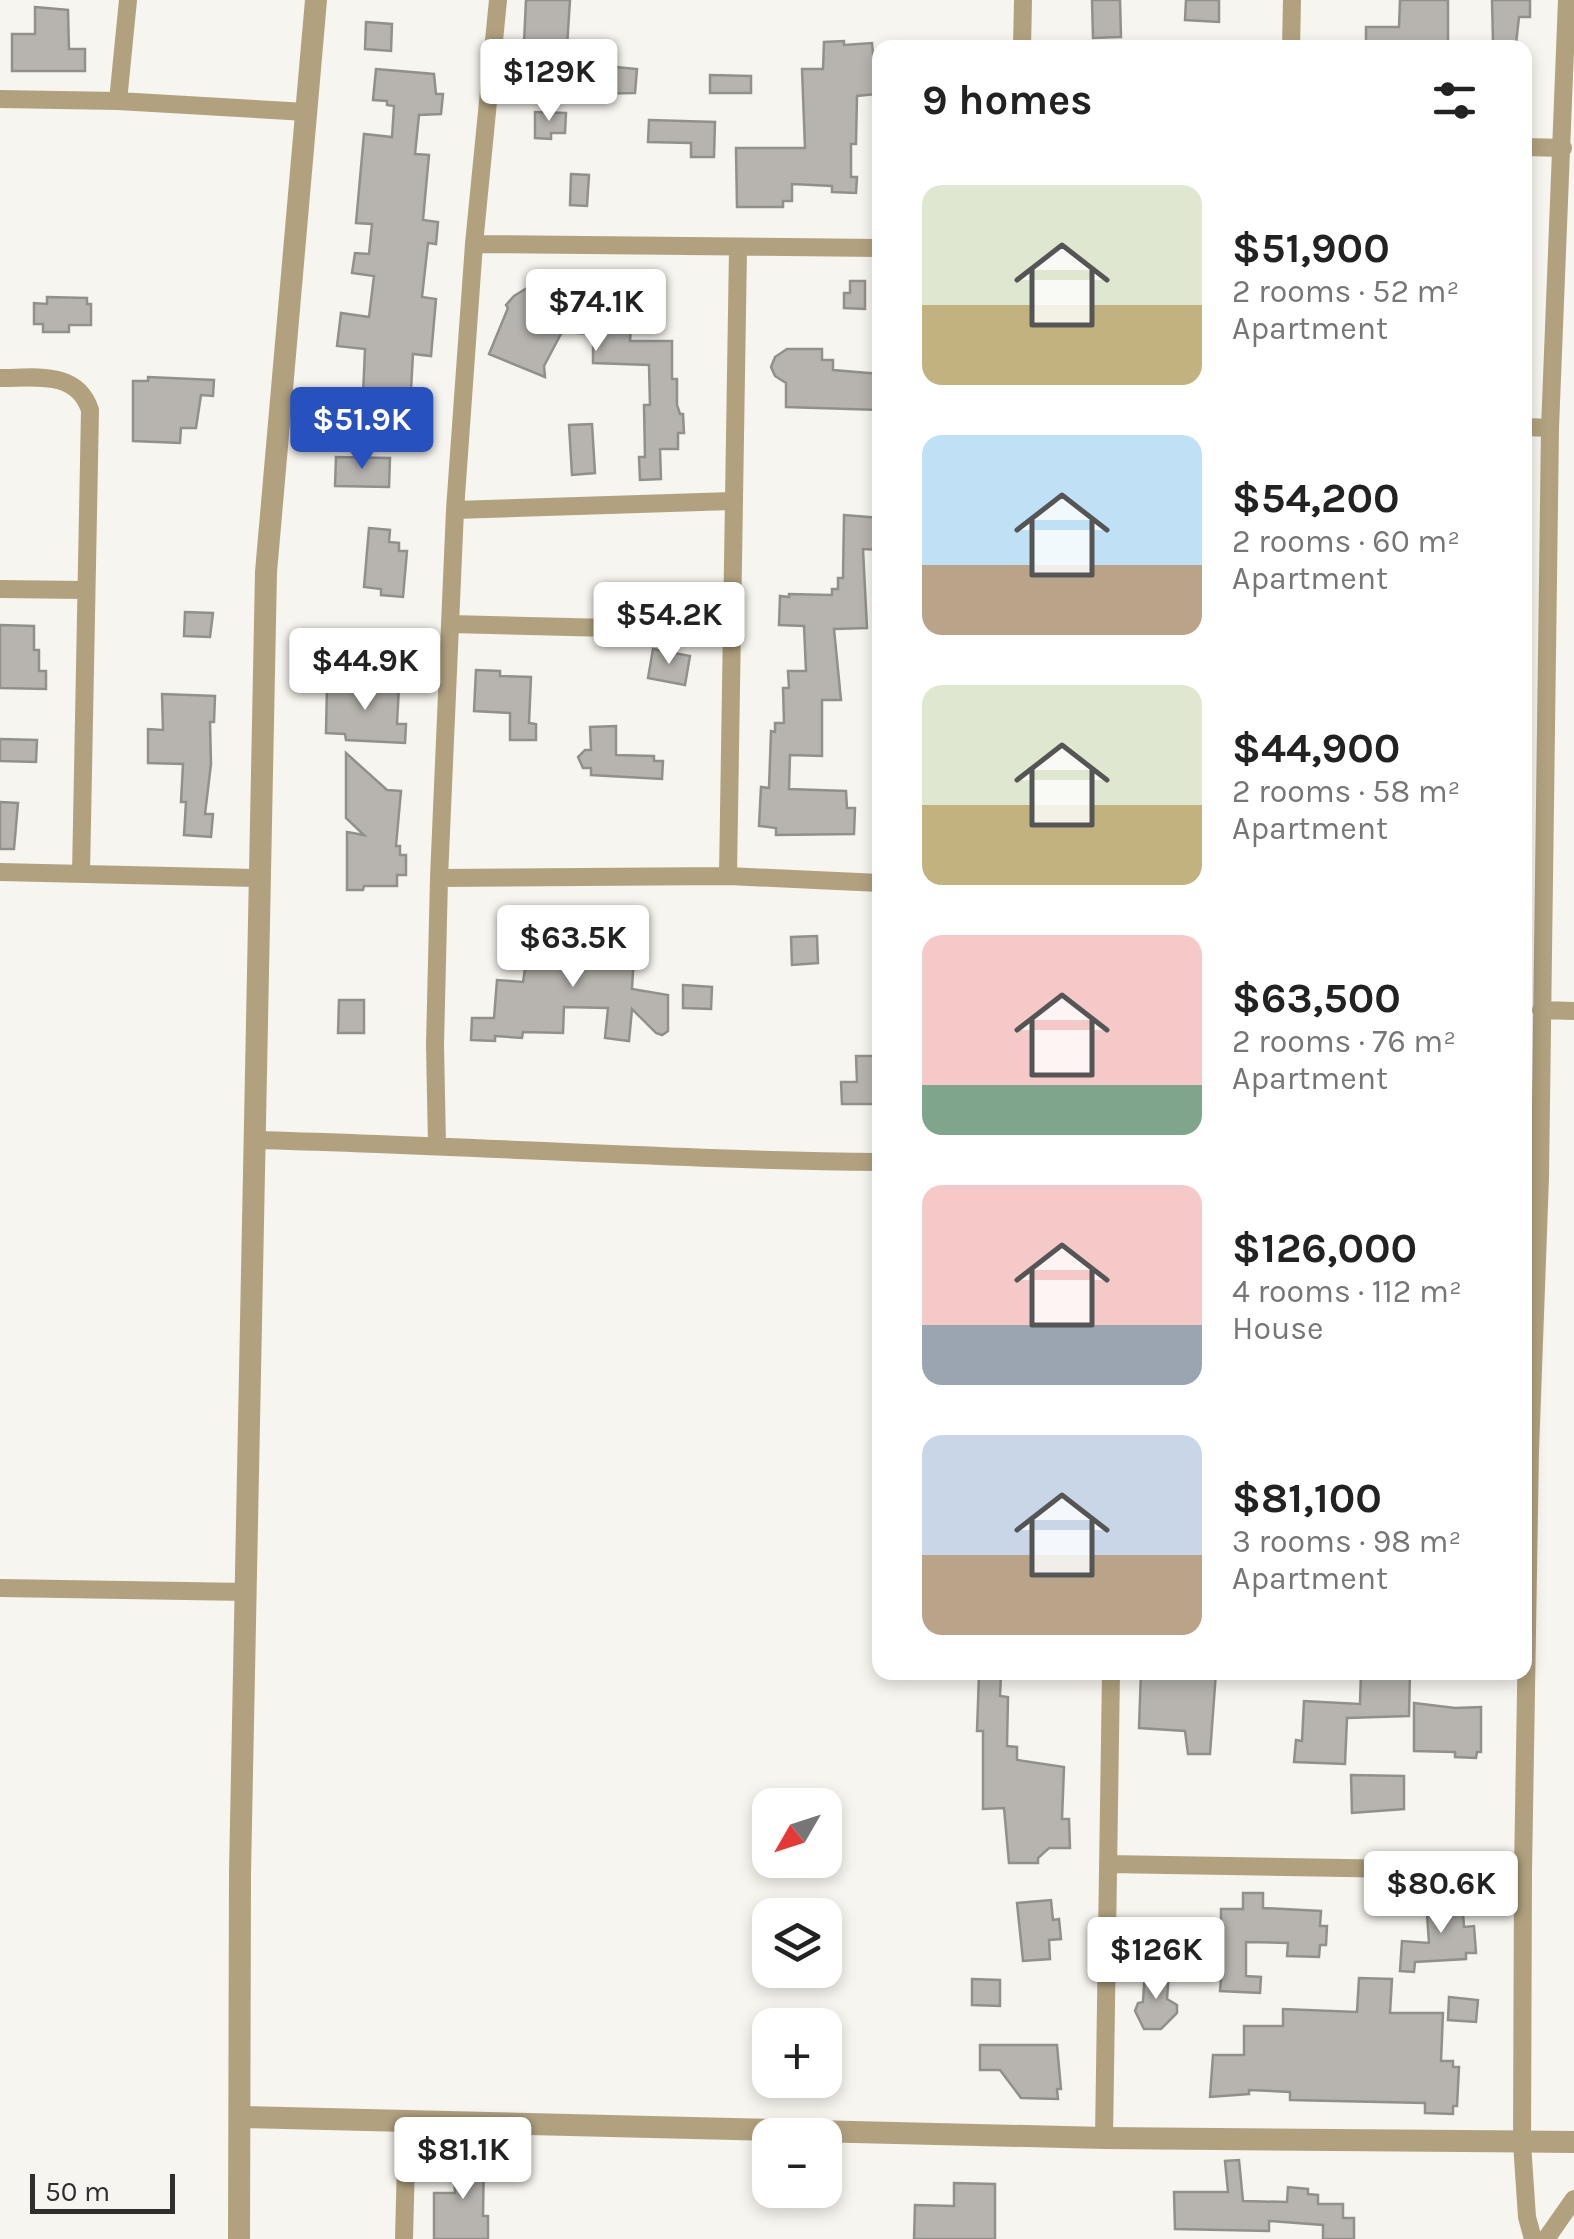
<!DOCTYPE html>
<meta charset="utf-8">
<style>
body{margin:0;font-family:Karla,sans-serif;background:#f2f2f2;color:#222;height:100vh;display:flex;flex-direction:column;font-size:38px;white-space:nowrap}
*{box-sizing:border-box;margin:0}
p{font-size:32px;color:#767676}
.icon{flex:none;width:55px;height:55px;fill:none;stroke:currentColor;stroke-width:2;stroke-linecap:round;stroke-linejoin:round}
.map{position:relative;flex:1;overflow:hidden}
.panel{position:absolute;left:872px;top:40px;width:660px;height:1640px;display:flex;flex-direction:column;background:#fff;border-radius:20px;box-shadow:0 5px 15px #0003}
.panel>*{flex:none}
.needle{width:65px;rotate:231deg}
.tools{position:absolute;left:752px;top:1788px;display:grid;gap:20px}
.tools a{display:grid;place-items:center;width:90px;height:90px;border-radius:20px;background:#fff;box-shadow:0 5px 15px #0003;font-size:50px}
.scale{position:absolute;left:30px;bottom:25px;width:145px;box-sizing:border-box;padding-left:10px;border:5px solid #302f2d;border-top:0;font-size:28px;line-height:35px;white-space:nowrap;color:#302f2d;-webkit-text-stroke:8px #f7f5ef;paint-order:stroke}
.price{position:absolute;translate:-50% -85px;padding:0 22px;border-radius:10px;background:#fff;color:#222;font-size:32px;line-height:65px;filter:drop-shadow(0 2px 5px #0008)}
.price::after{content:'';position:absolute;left:50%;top:60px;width:30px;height:22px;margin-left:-15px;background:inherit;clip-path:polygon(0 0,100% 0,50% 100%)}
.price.active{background:#2751bf;color:#fff}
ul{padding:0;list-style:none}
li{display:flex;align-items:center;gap:30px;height:250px;padding:0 50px}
li span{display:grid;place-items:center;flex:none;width:280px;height:200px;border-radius:20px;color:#555}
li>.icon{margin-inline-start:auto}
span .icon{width:120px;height:120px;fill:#fffc;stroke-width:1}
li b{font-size:42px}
h2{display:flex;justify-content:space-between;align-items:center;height:120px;padding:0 50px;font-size:42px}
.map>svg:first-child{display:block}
.building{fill:#b7b4af;stroke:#92908b;stroke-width:2.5}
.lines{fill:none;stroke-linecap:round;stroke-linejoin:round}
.minor{stroke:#b1a17f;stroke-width:18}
.tertiary{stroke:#b1a17f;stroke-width:22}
</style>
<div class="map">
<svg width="1574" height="2239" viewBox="0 0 1574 2239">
<rect width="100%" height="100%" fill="#f7f5ef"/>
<path class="building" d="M526 0H570L566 62 637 69 635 93 586 94 587 82 545 80 547 45 524 43Z
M1092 0H1120L1121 37 1093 38Z
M1186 0H1219V22L1185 20Z
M1400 0H1448V48H1366V27H1399Z
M1492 0H1530V17H1519L1516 44 1493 43Z
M35 7 68 10 69 49H85V71H12V34H35Z
M366 22 392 24 391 51 365 49Z
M844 41V45L872 43 877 94 857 96 856 144H851V177H857L856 193 832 192V186L792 184V201H783V207H737L736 148H805L802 69H823L824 42Z
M376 69 434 74 436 94H443L441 114 419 115 415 154 429 155 423 220 438 222 436 244 428 243 422 297 436 299 431 356 413 354 411 390 424 395 426 426 330 419 331 394 363 395 365 349 337 346 341 313 369 317 374 276 352 273 355 253 369 254 372 224 356 223 364 134 392 137 394 106 387 105V101L373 100Z
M710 75 751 76V93H710Z
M535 112 566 113 565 133H551V139L535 138Z
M649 120 715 122 714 157H691V143L648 142Z
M571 174 589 175 587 206 570 205Z
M578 277 603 279V287L610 288 608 308 632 310 630 341H672V379H677V405L680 414H683L684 433H678V449H660L661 479 640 480 639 457H645L644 405H650L649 365 593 363V334L562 332 544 366 545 377 489 354 508 308 506 305 514 296 537 282 574 331Z
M850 281H865V309L844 308V293H850Z
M47 297 87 298V304H91V325H69V332H43V324H34V303L47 304Z
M787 349H822V360H833V370L880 374V410L786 407V383L775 376 771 367 775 357Z
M148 377 214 380 213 396 201 395 196 428H181L180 443 133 441V381H148Z
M592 424 595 473 572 475 569 425Z
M336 457 390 458 389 487 335 486Z
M844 515 880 518V550L863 549 867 628 834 629 841 700H822V756L790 755 789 789 846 791 847 808H855L854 834 776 835V828L759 826 761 787 769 788 771 731 775 732V723H784L783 688H789L788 671H806L804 626 779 625 780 596 789 597V594L832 595V589H838V578H843Z
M369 528 390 530 389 542 399 543V551H407L403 597 381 595V589L364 587Z
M185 612 213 613 210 637 184 636Z
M0 625 34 626V650H39V671H46V689L0 688Z
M653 649 690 656 685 685 648 678Z
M476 670 500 671V676L531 677 529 723 536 724V740H510V713L474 711Z
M327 684 399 686 397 724H406L405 743 346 740 345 734 326 733Z
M162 694 215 696 214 722H210L211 764 205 814H213L211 837 184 835 186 802H181L183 764 148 763V729L163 730Z
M616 726V755L654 756V761H663L662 779 591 775V768H583L578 757 585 750H591L590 727Z
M0 739 37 740 36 762 0 761Z
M346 753 387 790 401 791 396 846H400V855H406V875H397V886H364L363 890H347V832L364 835 346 818Z
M0 802 18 803 14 849H0Z
M550 921 603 922 601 953 634 955 632 989 668 995V1031L662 1035 656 1033 632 1009 629 1041 605 1038 608 1008 564 1007 563 1033 523 1032 522 1038 495 1036V1041L471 1040 472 1018H494L497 980 523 982 526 963 550 966Z
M817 936 818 963 792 965 791 937Z
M683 985 712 987 711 1009 683 1008Z
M339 1000H364V1033H338Z
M856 1056H880V1104H842L841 1082H857Z
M1141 1672H1216L1210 1754H1188L1185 1731 1139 1728Z
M1361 1672H1410L1409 1716 1347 1718 1345 1764 1294 1762 1296 1740 1302 1741 1304 1701 1360 1704Z
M979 1674 1001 1675 1000 1696 1008 1697 1007 1746 1017 1747V1760L1064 1767 1062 1819H1069L1070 1848H1049L1038 1858V1863H1009L1004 1808 983 1809V1731H977Z
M1414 1703 1455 1708 1481 1707V1752H1477L1476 1758 1455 1757V1752L1414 1751Z
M1351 1775 1404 1776V1809L1352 1813Z
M1243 1893H1263V1908L1321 1911 1320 1926H1327L1326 1945H1320L1319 1957 1287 1956 1288 1943 1246 1942V1976L1261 1977 1260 1993 1220 1991 1222 1965H1204V1934H1221V1909H1243Z
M1462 1898 1464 1927 1474 1926 1476 1953H1466V1959L1415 1962 1414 1972 1400 1971 1402 1941 1429 1943 1426 1900Z
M1051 1900 1053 1920 1059 1919 1061 1939 1049 1940 1050 1959 1023 1961 1017 1903Z
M1145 1970 1169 1972 1167 1999 1177 2005V2013L1161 2029H1144L1135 2011 1138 2003 1143 2002Z
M1359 1978 1392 1979 1390 2013H1443L1441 2061H1453V2067H1459L1457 2106H1453V2114L1425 2113V2103L1290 2100V2092L1249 2090V2094L1210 2097 1213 2055H1244V2026H1283V2009L1357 2012Z
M972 1979 1000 1980V2006L972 2005Z
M1449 1997 1478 2000 1476 2022 1448 2020Z
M980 2045H1057L1061 2089H1057L1058 2099 1021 2098 1000 2070H980Z
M484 2153 483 2216H488V2239H434V2193H455L453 2154Z
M1239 2160 1243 2201 1287 2202 1288 2187 1308 2189V2194L1318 2195V2204H1343V2218H1354V2239H1323V2225L1269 2221V2231L1175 2229 1174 2192H1228L1225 2161Z
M954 2183 995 2184V2239H914L915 2205 954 2206Z"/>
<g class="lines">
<path class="minor" d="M1022 48 1023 0
M1291 48 1292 0
M0 99 118 101 306 112
M118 101 128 0
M1525 147 1563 148
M474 244 880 248
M0 378C35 378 77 370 90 410L81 874
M1525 427 1550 428
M455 510 732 501
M0 589 84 590
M450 624 732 631
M0 872 261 878
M728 876 738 249
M439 878 728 876 880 883
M1541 1010 1574 1011
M254 1140C463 1145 671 1160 880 1162
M437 1145 435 1045 439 878 455 510 474 244 498 0
M0 1588 247 1592
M1108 1864 1523 1871
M1104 2138 1111 1672
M404 2239 407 2123
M1533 2239 1527 2217 1522 2143 1523 1871 1530 1451 1540 1178 1550 428 1567 0
M1546 2239 1574 2199"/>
<path class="tertiary" d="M241 2117 1104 2138 1574 2142
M239 2239 240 1873 266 572 316 0"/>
</g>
</svg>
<div class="tools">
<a><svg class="needle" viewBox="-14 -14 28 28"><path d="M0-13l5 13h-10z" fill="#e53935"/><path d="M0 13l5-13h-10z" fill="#767676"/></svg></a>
<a><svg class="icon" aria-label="layers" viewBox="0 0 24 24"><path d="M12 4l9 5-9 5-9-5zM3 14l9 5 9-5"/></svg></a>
<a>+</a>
<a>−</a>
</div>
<div class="scale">50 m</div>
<b class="price" style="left:549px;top:124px">$129K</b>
<b class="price" style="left:596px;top:354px">$74.1K</b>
<b class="price active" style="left:362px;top:472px">$51.9K</b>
<b class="price" style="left:669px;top:667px">$54.2K</b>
<b class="price" style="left:365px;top:713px">$44.9K</b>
<b class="price" style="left:573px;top:990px">$63.5K</b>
<b class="price" style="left:1441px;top:1936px">$80.6K</b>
<b class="price" style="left:1156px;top:2002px">$126K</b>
<b class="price" style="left:463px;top:2202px">$81.1K</b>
<section class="panel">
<h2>9 homes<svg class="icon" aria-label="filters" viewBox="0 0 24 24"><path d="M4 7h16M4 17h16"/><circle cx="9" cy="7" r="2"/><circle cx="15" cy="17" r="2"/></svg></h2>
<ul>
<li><span style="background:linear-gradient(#dfe7d0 60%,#c2b280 0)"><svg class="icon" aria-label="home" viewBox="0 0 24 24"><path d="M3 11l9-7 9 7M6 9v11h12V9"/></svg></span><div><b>$51,900</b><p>2 rooms · 52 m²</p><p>Apartment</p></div></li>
<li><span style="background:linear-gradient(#bfe0f5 65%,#b9a48a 0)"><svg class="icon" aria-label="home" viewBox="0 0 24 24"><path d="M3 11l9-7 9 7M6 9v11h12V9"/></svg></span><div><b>$54,200</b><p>2 rooms · 60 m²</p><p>Apartment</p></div></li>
<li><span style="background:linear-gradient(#dfe7d0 60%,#c2b280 0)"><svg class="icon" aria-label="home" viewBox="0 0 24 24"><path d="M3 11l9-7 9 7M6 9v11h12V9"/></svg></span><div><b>$44,900</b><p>2 rooms · 58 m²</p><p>Apartment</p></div></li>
<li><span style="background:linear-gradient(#f6c9c9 75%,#7fa58c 0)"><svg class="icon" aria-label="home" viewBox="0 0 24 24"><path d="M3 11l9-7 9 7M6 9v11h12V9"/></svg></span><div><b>$63,500</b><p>2 rooms · 76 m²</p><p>Apartment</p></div></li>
<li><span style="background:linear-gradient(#f6c9c9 70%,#9aa5b1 0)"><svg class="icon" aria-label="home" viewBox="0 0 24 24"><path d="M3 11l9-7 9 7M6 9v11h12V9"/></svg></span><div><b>$126,000</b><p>4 rooms · 112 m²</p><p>House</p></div></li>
<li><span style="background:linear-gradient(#c9d6e8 60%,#b9a48a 0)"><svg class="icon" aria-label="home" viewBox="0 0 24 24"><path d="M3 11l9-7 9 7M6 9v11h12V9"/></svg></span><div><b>$81,100</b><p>3 rooms · 98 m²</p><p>Apartment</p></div></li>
</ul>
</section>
</div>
